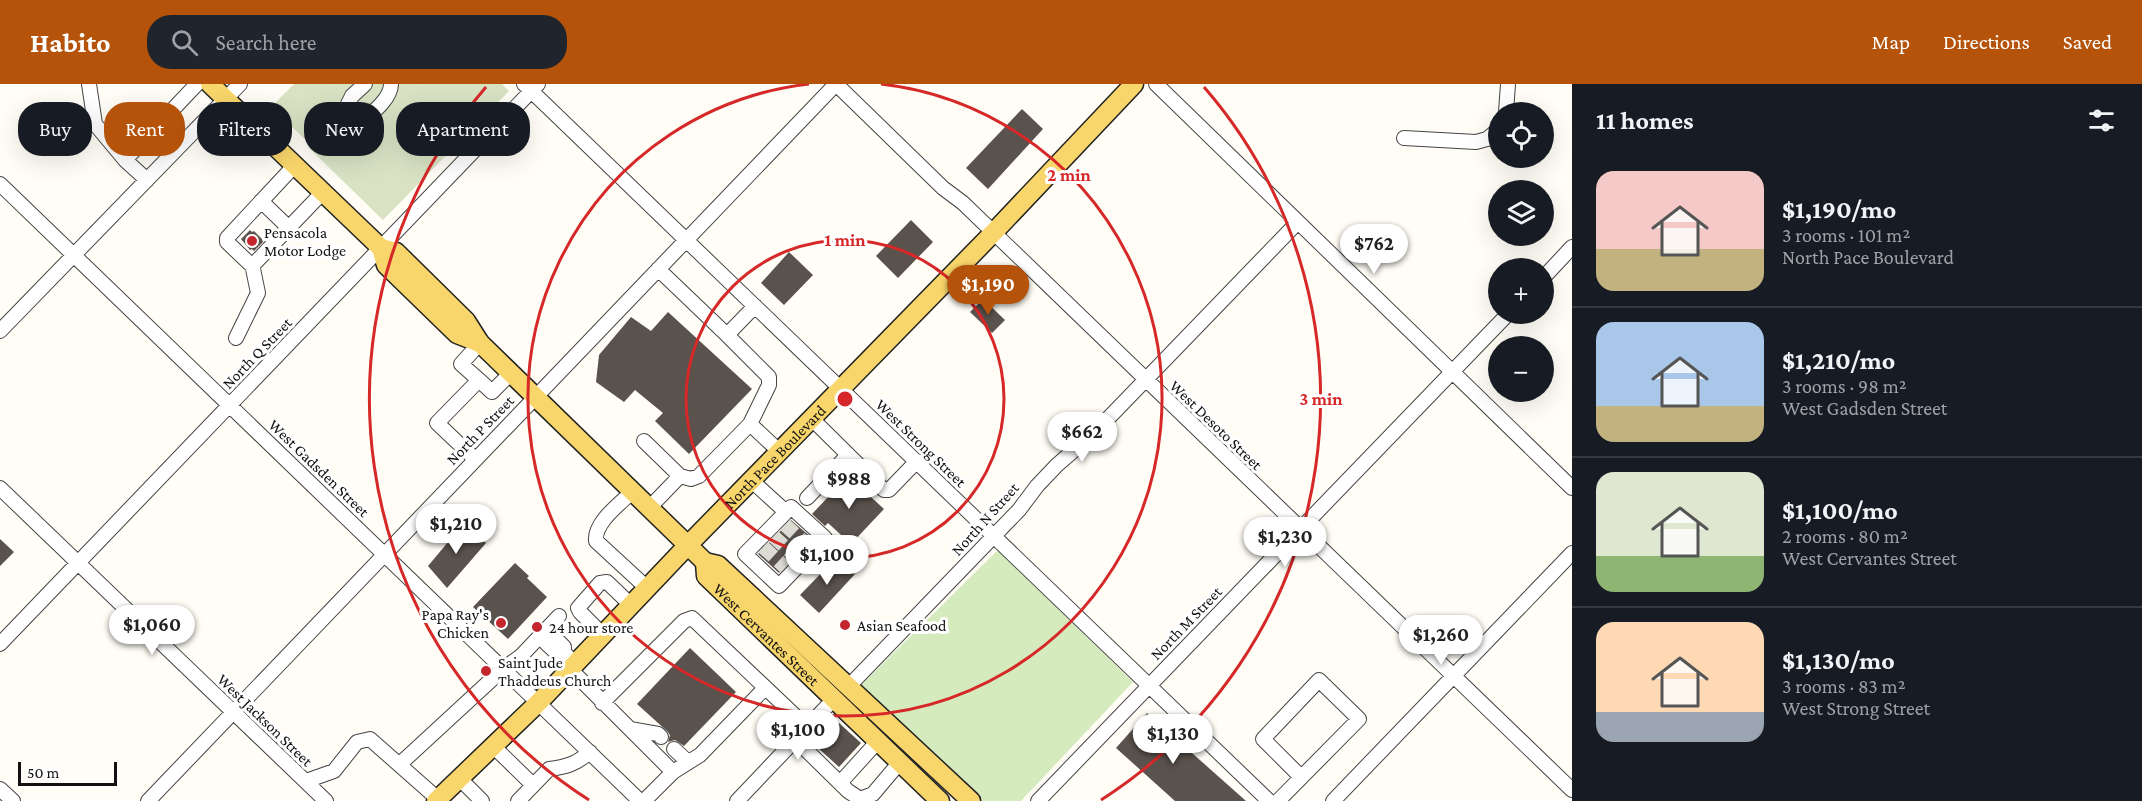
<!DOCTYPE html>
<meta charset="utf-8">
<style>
body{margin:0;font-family:"Crimson Pro",serif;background:#20242c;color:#f1f3f6;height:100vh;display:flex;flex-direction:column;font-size:22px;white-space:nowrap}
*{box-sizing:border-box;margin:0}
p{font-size:20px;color:#9ea1a6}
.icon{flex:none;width:33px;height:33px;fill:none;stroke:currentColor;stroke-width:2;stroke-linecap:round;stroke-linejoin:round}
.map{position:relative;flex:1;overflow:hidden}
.panel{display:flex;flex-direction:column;background:#171b24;width:570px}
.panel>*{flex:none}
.top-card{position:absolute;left:18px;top:18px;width:570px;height:54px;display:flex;gap:12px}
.buttons{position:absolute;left:1488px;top:18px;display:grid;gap:12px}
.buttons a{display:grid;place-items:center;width:66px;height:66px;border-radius:50%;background:#171b24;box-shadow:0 6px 24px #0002;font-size:30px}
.scale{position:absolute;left:18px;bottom:15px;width:99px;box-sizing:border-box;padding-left:6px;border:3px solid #111;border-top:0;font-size:16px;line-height:21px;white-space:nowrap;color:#111;-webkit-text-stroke:4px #fff;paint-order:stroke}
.price{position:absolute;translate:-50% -51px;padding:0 14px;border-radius:21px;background:#fff;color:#222;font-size:20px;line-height:39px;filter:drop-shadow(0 2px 3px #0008)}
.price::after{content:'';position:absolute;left:50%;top:36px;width:18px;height:14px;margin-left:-9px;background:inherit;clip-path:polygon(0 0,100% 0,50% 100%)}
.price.current{background:#b45309;color:#fff}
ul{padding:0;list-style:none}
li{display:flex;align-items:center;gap:18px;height:150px;padding:0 24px}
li+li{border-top:2px solid #363941}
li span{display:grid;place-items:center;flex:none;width:168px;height:120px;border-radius:18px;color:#555}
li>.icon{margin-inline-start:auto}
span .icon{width:72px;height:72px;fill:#fffc;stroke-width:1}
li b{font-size:26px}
h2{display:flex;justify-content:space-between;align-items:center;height:72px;padding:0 24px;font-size:26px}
.pill{padding:0 21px;border-radius:24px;background:#171b24;box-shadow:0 6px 24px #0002;font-size:21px;line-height:54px}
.pill.current{background:#b45309;color:#fff}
header{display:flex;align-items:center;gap:36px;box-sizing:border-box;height:84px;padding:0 30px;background:#b45309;color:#fff}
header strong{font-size:28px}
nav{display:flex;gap:33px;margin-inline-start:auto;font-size:21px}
.search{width:420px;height:54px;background:#20242c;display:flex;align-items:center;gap:15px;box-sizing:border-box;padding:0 21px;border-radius:24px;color:#9ea1a6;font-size:22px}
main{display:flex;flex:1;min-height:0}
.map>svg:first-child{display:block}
.green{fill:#d5ebbd}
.cemetery{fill:#d9e3c4}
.building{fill:#5a524d}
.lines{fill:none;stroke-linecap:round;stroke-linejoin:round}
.minor-tunnel{stroke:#dbdad3;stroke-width:14;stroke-dasharray:14 7;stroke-linecap:butt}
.minor-casing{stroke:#444;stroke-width:16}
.major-casing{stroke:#222;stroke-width:21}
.minor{stroke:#fff;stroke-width:14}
.major{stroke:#f9d66b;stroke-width:18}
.ring{fill:none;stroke:#d62828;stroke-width:3}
.poi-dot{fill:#c4262e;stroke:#fff;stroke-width:2}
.labels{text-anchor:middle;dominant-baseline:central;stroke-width:6;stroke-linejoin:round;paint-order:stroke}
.poi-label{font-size:16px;fill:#111;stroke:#fff;text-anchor:start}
.street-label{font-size:16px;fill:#111;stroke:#fff}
.centre{fill:#d62828;stroke:#fff;stroke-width:3}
.ring-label{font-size:18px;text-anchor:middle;font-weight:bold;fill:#d62828;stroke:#fff;stroke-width:6;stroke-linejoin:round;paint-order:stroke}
</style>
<header>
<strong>Habito</strong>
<div class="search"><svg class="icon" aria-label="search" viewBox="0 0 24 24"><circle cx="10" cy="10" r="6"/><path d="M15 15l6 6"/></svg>Search here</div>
<nav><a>Map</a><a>Directions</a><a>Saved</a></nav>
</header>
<main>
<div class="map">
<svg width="1572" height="717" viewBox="0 0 1572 717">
<rect width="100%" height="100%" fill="#fffdf5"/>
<path class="green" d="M998 466 1133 598 1021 717H981L859 603Z"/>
<path class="cemetery" d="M294 0H502L509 7 383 136 308 63 310 60 271 23Z"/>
<path class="building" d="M1022 25 1043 45 988 105 966 84Z
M911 136 933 158 898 194 876 172Z
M250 146 252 148 254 147 262 155 263 158 254 167 252 165 250 166 241 155Z
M789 168 813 191 784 221 761 199Z
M983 215 1005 236 992 249 970 228Z
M668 228 752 305 689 370 655 337 663 329 635 306 624 318 596 298 599 271 631 233 651 247Z
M848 392 884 425 851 460 828 439 825 442 812 430Z
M791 436 812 454 779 489 758 470Z
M464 439 486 459 447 504 428 482Z
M0 455 14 468 0 482Z
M833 477 855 490 819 529 800 511Z
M515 479 529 492 527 494 547 513 508 555 473 523Z
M690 564 736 608 684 662 675 656 668 658 670 651 667 647 637 620Z
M1147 629 1246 717H1175L1116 664Z
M839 639 861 659 839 683 817 663Z"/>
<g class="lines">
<path class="minor-tunnel" d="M784 440 807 461
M773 452 796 473
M763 463 786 484"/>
<g class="minor-casing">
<path id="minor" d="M89 0 95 40 125 76 147 96
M365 0 352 12 348 20 354 30 364 34C375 28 391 13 391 0
M524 0 1269 717
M836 0 943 104 963 119 1572 706
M1156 0 1572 404
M1506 28 1508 0
M1404 54 1476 58 1487 55 1498 46
M125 76 197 0
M295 81 227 154V158L250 180H254L323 108
M0 100 640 717
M261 117 289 144
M658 185 727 251 755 222
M1544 193 1572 163
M0 247 240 0
M727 251 769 293V301L750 340 780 368
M236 254 258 209 252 180
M479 296 492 308 511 289
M812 335 884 406H889L917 377
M644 357 680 392
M475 375 437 339 479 296 461 280 480 259
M752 397 786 428
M0 404 326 717
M633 407C621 419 594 438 596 457L647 504
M807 414 848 371
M650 423 680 392 691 395 699 392 750 340
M791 423 825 454 779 502 745 470Z
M544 549 547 552H553L564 563V569L575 579
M603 551 580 528 578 524 600 499 607 498 631 521
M547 552 546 559 558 570 564 569
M0 560 538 0
M570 585 673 688 644 717
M849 602 1019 426 1037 402 1057 381 1095 348 1298 138
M602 619 684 537 692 534 808 644
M630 645 658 650 661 653
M796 656 848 707 860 715 873 710 900 678
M493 662 533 701
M674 665 688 678
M400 680 503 585 521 572 559 532
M673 688 700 671 765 604
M459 694 482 717
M306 697 334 687 357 658 370 655 438 715
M840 699 878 657
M0 705 13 717
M148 717 836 0
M518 717 549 685C566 683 576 680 590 668
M737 717 834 615
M1038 717 1508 230
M1278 717 1359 635 1319 596 1263 655 1301 693
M1333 717 1572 469"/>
</g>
<g class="major-casing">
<g id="major">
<path d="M210 0 381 164 396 168 466 237 480 259 705 478 718 481 971 717"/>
<path d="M381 164 386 181 457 250 480 259"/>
<path id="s1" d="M705 478 706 492 940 717"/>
<path id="s2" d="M436 717 538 619 689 460 993 149 1134 0"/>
</g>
</g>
<use href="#minor" class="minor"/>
<use href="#major" class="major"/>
</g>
<g class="ring">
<circle cx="845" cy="315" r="159"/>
<path d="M881 0A317 317 0 1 1 809 0"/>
<path d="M589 716A476 476 0 0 1 486 3M1204 3A476 476 0 0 1 1101 716"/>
</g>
<g class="poi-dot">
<circle cx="252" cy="157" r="6"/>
<circle cx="501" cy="539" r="6"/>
<circle cx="845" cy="541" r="6"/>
<circle cx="537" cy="543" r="6"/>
<circle cx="486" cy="587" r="6"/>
</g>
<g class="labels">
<g class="poi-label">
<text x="264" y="148">Pensacola<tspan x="264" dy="18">Motor Lodge</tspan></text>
<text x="489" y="530" text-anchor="end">Papa Ray's<tspan x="489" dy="18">Chicken</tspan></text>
<text x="857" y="541">Asian Seafood</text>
<text x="549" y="543">24 hour store</text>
<text x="498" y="578">Saint Jude<tspan x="498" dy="18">Thaddeus Church</tspan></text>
</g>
<g class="street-label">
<text transform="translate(257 269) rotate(-46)">North Q Street</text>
<text transform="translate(1216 341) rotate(44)">West Desoto Street</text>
<text transform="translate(480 346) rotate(-46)">North P Street</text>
<text transform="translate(921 359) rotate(44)">West Strong Street</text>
<text stroke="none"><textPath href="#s2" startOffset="483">North Pace Boulevard</textPath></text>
<text transform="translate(319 384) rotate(44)">West Gadsden Street</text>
<text transform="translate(985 435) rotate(-48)">North N Street</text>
<text transform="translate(1186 539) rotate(-46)">North M Street</text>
<text stroke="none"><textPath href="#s1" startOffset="98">West Cervantes Street</textPath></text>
<text transform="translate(265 636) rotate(44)">West Jackson Street</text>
</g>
</g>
<circle cx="845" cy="315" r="9" class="centre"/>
<g class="ring-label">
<text x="1069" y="97">2 min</text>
<text x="845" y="162">1 min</text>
<text x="1321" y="321">3 min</text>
</g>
</svg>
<div class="buttons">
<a><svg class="icon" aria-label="locate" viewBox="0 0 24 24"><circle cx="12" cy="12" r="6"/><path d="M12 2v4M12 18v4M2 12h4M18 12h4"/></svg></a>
<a><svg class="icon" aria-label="layers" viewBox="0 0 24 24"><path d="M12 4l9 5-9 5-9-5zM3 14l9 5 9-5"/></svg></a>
<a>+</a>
<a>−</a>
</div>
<div class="scale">50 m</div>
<b class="price" style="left:1374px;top:191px">$762</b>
<b class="price current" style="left:988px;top:232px">$1,190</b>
<b class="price" style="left:1082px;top:379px">$662</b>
<b class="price" style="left:849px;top:426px">$988</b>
<b class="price" style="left:456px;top:471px">$1,210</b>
<b class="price" style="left:1285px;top:484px">$1,230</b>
<b class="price" style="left:827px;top:502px">$1,100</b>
<b class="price" style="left:152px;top:572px">$1,060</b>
<b class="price" style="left:1441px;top:582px">$1,260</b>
<b class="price" style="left:798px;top:677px">$1,100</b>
<b class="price" style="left:1173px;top:681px">$1,130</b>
<div class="top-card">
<a class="pill">Buy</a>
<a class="pill current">Rent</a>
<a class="pill">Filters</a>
<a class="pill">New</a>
<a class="pill">Apartment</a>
</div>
</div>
<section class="panel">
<h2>11 homes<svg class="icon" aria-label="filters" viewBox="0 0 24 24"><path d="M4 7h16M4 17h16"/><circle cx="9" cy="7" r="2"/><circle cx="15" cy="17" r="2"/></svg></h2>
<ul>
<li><span style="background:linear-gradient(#f6c9c9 65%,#c2b280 0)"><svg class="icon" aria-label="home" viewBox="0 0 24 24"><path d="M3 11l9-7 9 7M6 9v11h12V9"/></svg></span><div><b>$1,190/mo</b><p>3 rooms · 101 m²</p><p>North Pace Boulevard</p></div></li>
<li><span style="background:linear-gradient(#a9c7e8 70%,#c2b280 0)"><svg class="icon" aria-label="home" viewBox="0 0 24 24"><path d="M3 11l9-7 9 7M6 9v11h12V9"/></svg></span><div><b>$1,210/mo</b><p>3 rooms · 98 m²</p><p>West Gadsden Street</p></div></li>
<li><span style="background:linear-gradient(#dfe7d0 70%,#8fb573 0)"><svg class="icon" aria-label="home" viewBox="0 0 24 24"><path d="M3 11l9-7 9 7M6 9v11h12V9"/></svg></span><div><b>$1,100/mo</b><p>2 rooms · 80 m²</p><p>West Cervantes Street</p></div></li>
<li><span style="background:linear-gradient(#ffd9b3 75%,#9aa5b1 0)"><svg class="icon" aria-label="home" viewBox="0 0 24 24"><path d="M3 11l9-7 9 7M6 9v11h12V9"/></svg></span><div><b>$1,130/mo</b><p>3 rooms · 83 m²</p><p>West Strong Street</p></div></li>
</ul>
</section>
</main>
